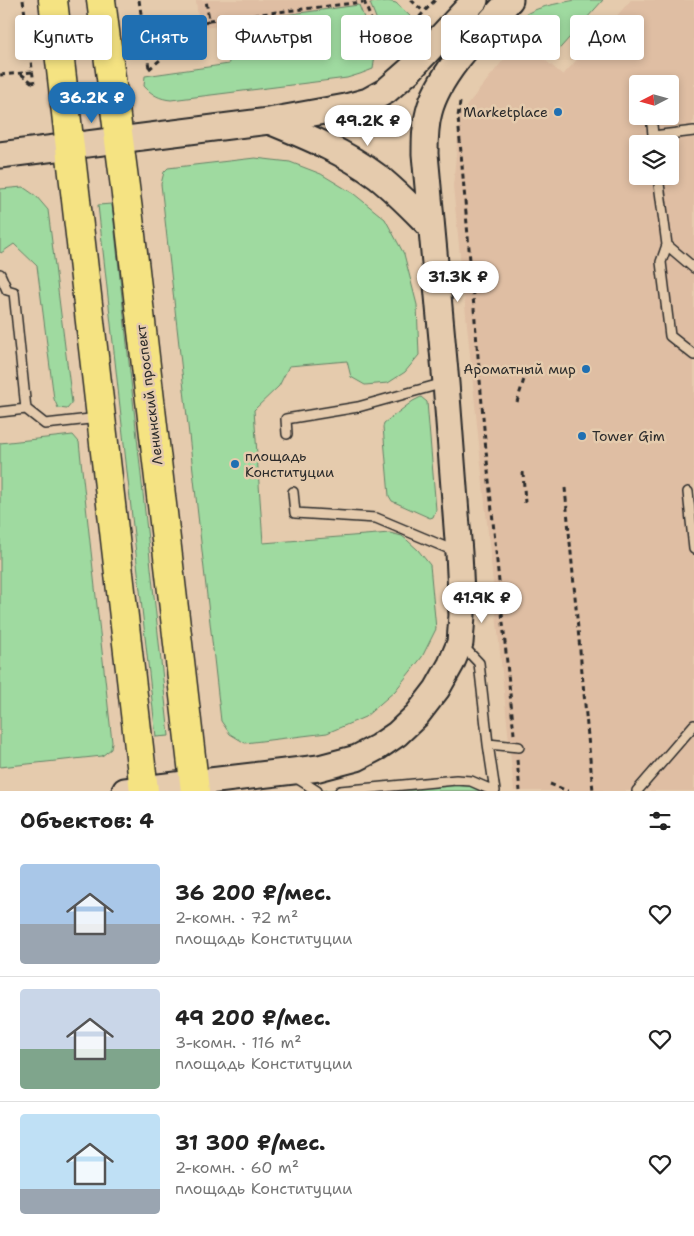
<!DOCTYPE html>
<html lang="ru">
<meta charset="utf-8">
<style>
body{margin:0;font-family:"Shantell Sans",sans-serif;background:#f2f2f2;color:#222;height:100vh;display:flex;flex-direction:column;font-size:19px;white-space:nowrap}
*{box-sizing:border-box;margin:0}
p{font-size:16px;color:#767676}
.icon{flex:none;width:28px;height:28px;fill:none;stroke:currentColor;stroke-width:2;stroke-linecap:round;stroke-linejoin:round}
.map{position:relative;height:791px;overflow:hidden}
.details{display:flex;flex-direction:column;background:#fff;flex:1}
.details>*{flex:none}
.guide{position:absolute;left:15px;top:15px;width:665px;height:45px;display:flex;gap:10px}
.needle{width:32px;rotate:264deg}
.tools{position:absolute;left:629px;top:75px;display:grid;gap:10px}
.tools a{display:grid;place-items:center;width:50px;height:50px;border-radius:5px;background:#fff;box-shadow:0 2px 8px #0003;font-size:25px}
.price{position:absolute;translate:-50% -42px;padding:0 11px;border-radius:18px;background:#fff;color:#222;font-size:16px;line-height:32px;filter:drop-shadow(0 1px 2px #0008)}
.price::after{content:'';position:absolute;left:50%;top:30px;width:15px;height:11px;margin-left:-8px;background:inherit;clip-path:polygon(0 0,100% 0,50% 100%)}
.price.on{background:#1f6fb2;color:#fff}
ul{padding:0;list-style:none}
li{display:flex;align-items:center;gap:15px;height:125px;padding:0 20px}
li+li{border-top:1px solid #e0e0e0}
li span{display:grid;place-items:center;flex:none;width:140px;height:100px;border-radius:5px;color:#555}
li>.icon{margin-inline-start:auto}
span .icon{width:60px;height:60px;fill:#fffc;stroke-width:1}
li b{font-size:21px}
h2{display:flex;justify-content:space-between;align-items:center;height:60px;padding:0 20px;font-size:21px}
.tag{padding:0 18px;border-radius:5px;background:#fff;box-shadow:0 2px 8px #0003;font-size:18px;line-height:45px}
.tag.on{background:#1f6fb2;color:#fff}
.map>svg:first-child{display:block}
.built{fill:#dfbea3;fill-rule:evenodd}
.green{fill:#9fdaa0;stroke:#658266}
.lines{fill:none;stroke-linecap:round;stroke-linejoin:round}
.lane-casing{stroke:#2b2b2b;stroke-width:12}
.secondary-casing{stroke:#2b2b2b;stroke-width:29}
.primary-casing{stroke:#2b2b2b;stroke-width:31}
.path{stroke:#2b2b2b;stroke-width:3;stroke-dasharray:5 4;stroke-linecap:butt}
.lane{stroke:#e5cbad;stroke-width:9}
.secondary{stroke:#e5cbad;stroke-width:25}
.primary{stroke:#f5e382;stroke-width:28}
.poi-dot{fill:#1f6fb2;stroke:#e5cbad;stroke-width:2}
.labels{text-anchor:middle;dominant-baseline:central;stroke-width:5;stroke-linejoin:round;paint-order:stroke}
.poi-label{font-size:14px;fill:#2b2b2b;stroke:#e5cbad;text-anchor:end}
.street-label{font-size:14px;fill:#2b2b2b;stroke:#e5cbad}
</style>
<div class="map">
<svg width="694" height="791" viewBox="0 0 694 791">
<rect width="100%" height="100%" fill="#e5cbad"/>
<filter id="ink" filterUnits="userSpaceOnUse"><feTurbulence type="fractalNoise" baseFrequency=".02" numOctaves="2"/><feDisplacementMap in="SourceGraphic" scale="10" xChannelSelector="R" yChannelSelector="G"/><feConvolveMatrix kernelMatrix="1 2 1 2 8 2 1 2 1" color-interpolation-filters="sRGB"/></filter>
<g filter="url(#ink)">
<path class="built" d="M196 0H393L383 12 199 28Z
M631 0H694V121L692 123 694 140V791H514L453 186 460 114 520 39 563 75ZM638 84H670V116H638ZM638 144H670V176H638Z"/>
<path class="green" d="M575 0H603L553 56 513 24C530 7 552 5 575 0Z
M388 1 396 3 410 16 391 39 384 38 370 3Z
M359 5 376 49 373 69 360 74 347 78 171 100C160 99 152 95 144 86L145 76 229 64 224 23Z
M255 158 290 162 321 174 354 194 385 219 404 254 417 305 419 355 405 372 388 383 365 385 351 377 347 361 289 366 279 386 254 410 263 543 390 533 402 536 407 540 418 550 430 565 436 629 422 657 395 691 365 717 327 733 245 743 230 734 221 721 161 184 164 172 168 168Z
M23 187 36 196 48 210 72 403 67 409 58 408 54 399 37 266 14 244 1 253 0 252V189Z
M112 204 169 736 156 737 98 205Z
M421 397 427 402 436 510 433 517 430 518 392 501 389 496 383 427 384 423 413 401Z
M73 435 79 442 112 742 111 749 102 756 0 767V443Z
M463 777 485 791H319Z"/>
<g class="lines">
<g class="lane-casing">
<path id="lane" d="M652 125 654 144
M653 136 694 131
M658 176 667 245 661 262 670 336 694 355
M667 245 694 268
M0 274 7 290 14 292 26 409 45 424 99 418
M0 412 26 409
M287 434 286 419 358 407 444 383
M293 492 295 513 376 518 457 552
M688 492 694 549
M461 644 479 663 488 744 495 791
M488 744 519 747
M295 777 317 791
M340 791 456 780 471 781 494 791
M637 791 694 725"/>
</g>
<g class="secondary-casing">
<path id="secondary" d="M269 121C306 136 345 152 378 177 397 192 414 210 431 227
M0 155 269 121 346 107 368 101 386 91 410 70 475 0
M125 791 319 768 357 758 378 747 397 734 417 715 437 689 451 664 460 643 462 615 459 553 446 383 425 154C425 140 425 126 429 112 439 72 483 30 510 0"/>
</g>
<g class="primary-casing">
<path id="primary" d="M53 0 144 791
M101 0 129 218 195 791"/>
</g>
<path class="path" d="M23 0 34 84
M139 0 149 68
M411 0 424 12
M364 1 377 35 390 49 435 0
M209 20 363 2
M537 58 543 52
M149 69 209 20 206 0
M21 74 34 84
M0 75 33 72
M460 102 458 117 485 440 514 734
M517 402 525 376
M523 472 525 503
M565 488 593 791
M517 760 520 791
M550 784 568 791"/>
<use href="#lane" class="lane"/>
<use href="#secondary" class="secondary"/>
<use href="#primary" class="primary"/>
</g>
</g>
<g class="poi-dot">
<circle cx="558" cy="112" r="5"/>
<circle cx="586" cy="369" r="5"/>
<circle cx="582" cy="436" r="5"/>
<circle cx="235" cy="464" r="5"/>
</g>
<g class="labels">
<g class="poi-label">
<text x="548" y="112">Marketplace</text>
<text x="576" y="369">Ароматный мир</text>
<text x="592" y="436" text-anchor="start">Tower Gim</text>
<text x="245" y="456" text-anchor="start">площадь<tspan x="245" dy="16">Конституции</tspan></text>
</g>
<g class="street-label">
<text transform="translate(149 395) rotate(-97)">Ленинский проспект</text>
</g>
</g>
</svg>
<div class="tools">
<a><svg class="needle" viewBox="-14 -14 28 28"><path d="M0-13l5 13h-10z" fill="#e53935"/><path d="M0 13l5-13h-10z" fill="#767676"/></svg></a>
<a><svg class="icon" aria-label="layers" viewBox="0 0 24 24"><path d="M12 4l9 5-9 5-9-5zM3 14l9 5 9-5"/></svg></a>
</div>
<b class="price on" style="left:92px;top:124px">36.2K ₽</b>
<b class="price" style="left:368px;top:147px">49.2K ₽</b>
<b class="price" style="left:458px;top:303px">31.3K ₽</b>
<b class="price" style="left:482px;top:624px">41.9K ₽</b>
<div class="guide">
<a class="tag">Купить</a>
<a class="tag on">Снять</a>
<a class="tag">Фильтры</a>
<a class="tag">Новое</a>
<a class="tag">Квартира</a>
<a class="tag">Дом</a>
</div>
</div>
<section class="details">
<h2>Объектов: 4<svg class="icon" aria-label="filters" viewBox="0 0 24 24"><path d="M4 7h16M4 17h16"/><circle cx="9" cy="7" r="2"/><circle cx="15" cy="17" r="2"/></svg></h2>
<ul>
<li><span style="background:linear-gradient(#a9c7e8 60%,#9aa5b1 0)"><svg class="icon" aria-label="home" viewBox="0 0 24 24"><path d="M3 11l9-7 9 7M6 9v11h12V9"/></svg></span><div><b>36 200 ₽/мес.</b><p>2-комн. · 72 m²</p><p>площадь Конституции</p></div><svg class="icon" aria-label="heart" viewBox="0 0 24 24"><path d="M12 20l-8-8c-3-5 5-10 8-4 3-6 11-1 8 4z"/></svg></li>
<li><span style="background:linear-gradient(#c9d6e8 60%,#7fa58c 0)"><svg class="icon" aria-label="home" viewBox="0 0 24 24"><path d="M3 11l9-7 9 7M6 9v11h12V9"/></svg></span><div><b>49 200 ₽/мес.</b><p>3-комн. · 116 m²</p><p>площадь Конституции</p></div><svg class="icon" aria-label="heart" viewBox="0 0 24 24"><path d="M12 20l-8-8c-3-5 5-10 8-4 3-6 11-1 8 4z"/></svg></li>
<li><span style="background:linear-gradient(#bfe0f5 75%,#9aa5b1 0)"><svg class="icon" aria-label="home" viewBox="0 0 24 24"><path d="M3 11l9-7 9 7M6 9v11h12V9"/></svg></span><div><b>31 300 ₽/мес.</b><p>2-комн. · 60 m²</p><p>площадь Конституции</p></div><svg class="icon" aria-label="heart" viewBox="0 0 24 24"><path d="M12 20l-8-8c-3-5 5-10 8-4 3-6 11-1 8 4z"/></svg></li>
</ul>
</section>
